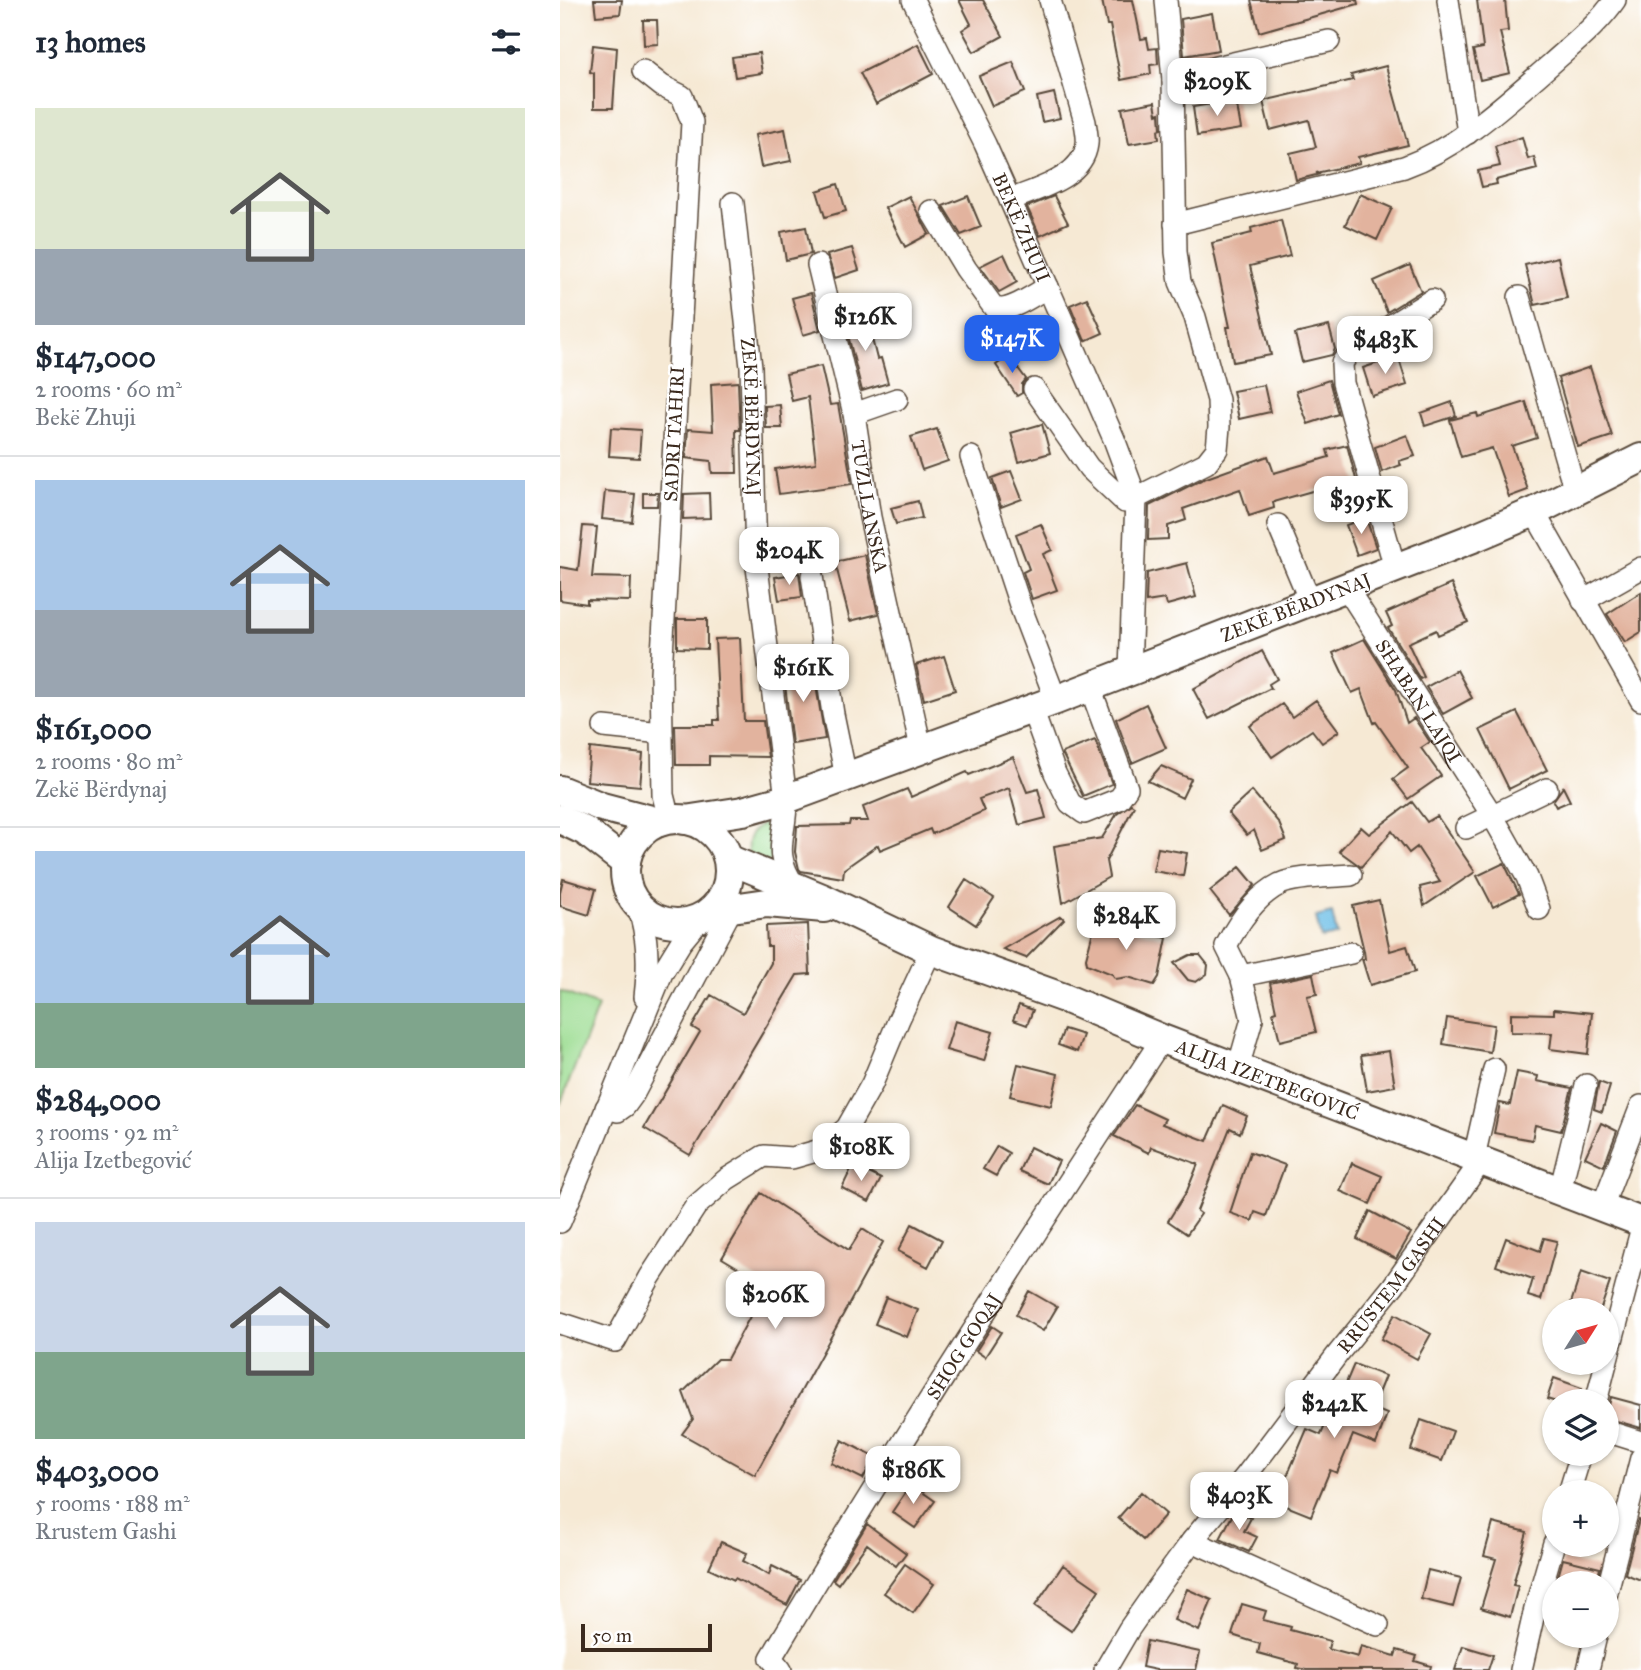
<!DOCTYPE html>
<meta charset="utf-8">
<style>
body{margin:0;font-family:"IM FELL Great Primer",serif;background:#f2f2f3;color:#1f2937;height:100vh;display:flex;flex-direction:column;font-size:26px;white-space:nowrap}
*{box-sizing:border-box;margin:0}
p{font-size:23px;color:#747a83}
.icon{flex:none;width:38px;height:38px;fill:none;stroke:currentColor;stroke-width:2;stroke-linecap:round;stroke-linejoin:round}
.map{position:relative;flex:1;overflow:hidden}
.sheet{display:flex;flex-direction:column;background:#fff;width:560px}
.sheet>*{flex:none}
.needle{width:46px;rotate:53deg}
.tools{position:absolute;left:982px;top:1298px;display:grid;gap:14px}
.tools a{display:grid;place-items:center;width:77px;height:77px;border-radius:50%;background:#fff;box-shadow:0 2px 5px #0004;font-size:35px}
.scale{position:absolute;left:21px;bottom:18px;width:131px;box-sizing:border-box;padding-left:7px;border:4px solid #3b2a1e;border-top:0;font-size:19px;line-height:24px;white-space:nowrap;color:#3b2a1e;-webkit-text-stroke:5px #fff;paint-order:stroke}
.price{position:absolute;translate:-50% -60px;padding:0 16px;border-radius:14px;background:#fff;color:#222;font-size:23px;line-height:46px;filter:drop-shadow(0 2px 4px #0008)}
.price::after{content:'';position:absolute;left:50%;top:42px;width:21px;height:16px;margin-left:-10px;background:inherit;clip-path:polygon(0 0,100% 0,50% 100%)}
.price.selected{background:#2563eb;color:#fff}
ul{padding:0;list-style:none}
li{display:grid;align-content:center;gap:14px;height:371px;padding:0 35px}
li+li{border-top:2px solid #e0e1e3}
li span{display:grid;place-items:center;height:217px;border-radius:0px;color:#555}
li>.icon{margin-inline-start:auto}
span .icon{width:126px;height:126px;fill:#fffc;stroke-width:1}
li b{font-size:30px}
h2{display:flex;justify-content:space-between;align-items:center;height:84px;padding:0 35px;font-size:30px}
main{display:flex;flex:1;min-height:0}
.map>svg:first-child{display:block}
.green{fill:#9ddd93;stroke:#6c8458;stroke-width:2}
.water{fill:#6bbde6;stroke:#537482;stroke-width:2}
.building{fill:#e2b39e}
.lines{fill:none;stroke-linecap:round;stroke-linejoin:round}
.minor-casing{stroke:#574739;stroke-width:24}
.major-casing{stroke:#574739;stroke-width:32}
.minor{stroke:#fff;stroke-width:21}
.major{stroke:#fff;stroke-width:28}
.labels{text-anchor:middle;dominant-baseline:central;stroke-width:5;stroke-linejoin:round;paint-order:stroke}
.street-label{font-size:19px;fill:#3b2a1e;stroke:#fff}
</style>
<main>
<section class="sheet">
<h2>13 homes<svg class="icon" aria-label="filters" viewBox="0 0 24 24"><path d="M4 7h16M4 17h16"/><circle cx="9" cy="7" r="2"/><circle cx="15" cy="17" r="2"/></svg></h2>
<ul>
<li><span style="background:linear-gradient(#dfe7d0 65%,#9aa5b1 0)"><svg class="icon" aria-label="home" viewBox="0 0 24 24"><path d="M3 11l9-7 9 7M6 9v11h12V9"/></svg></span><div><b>$147,000</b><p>2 rooms · 60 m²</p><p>Bekë Zhuji</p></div></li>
<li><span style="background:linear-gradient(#a9c7e8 60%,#9aa5b1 0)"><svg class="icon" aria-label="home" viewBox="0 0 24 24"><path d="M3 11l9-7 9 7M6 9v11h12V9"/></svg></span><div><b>$161,000</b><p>2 rooms · 80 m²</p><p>Zekë Bërdynaj</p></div></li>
<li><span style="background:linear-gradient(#a9c7e8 70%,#7fa58c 0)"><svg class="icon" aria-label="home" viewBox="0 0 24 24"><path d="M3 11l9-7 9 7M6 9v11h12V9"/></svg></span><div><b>$284,000</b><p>3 rooms · 92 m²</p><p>Alija Izetbegović</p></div></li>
<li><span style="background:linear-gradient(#c9d6e8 60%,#7fa58c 0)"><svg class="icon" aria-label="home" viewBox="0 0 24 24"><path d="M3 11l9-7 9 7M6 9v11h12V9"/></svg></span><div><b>$403,000</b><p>5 rooms · 188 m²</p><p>Rrustem Gashi</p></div></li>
</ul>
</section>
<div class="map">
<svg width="1081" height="1670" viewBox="0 0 1081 1670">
<rect width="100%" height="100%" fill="#fff"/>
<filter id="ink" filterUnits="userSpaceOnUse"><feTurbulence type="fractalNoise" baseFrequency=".0143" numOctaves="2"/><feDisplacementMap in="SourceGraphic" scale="14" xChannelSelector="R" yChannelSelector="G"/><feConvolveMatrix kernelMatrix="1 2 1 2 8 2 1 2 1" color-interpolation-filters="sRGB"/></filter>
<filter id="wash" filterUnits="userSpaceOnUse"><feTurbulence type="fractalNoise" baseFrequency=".00686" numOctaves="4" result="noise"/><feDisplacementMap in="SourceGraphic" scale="28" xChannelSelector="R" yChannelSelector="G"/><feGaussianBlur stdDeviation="1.57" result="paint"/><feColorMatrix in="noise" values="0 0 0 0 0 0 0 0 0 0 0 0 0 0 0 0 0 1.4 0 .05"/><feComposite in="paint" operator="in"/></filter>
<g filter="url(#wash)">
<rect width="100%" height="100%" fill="#f6e9d4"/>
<path class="green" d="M209 821 217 824C208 840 217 853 209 866L188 852C186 835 193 828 209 821Z
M0 991 38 1006 0 1105Z"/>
<path class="water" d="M772 913 777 935 761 938 756 917Z"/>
<g id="blocks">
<path class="building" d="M34 0H62L60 14 36 16Z
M399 0H423L443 36 414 52 402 30 411 24Z
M542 0H573L581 39 587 38 589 49 597 48 598 64 590 65 591 74 561 80 550 25H547Z
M691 0H797L798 4 699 32Z
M917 0H945L948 31 940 32 950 73 920 80 913 50 923 48Z
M652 13 659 50 624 56 621 19Z
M83 20H97L98 44 84 45Z
M358 44 373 74 316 104 300 73Z
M33 45 57 48 53 108H34V73L30 72Z
M199 53 202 73 175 77 172 57Z
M453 62 465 92 432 106 419 76Z
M826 66 848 145 798 157 800 163 756 173 760 174 736 180 730 153 756 147 749 120 710 130 703 101 793 80 791 75Z
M678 78 682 94 668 97 665 81Z
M494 93 500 118 482 122 477 97Z
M676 100 681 129 637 136 633 107Z
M595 102 597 114 600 113 601 129 598 130 599 139 569 144 562 108Z
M225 129 231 161 201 167 195 135Z
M962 137 968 159 974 157 977 169 936 180 937 184 922 187 918 171 940 166 935 146Z
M278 184 286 211 265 217 257 191Z
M800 194 832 208 817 240 785 225Z
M349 196 369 234 345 247 325 208Z
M408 196 421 227 401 235 383 206Z
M494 196 508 223 480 236 467 207Z
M721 220 730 256 690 266 711 355 673 362 667 327H670L652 243 692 233 691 228Z
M246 227 251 254 226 260 221 232Z
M292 248 299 270 275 278 267 255Z
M444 254 457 282 439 292 420 266Z
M998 257 1007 298 975 305 965 265Z
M850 265 861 291 827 312 814 281Z
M251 293 260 330 243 335 232 298Z
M527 298 543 333 525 341 510 305Z
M305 311 317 359 321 358 328 383 302 391 286 327 289 326 287 316Z
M769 326 775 349 772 355 742 362 735 334Z
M449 356 466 379 462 384V393L457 396 436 365Z
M838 356 847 385 812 396 803 368Z
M261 366 270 405 278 404 292 484 219 494 215 469 256 463 248 397 232 401 226 374Z
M1030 367 1052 436 1018 447 998 378Z
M769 380 778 414 748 424 736 391Z
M178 382 180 430H176L177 473H152L151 461 126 458 128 429 153 431 151 384Z
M704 385 710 412 679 419 673 391Z
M892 402 896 416 865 426 861 413Z
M966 402 977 438 952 446 968 490 949 497 932 448 901 457 890 420 917 413 918 417Z
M220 405 222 428H206L205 406Z
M482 424 490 453 459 462 451 433Z
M51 428 81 430 79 458 49 456Z
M377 429 388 461 362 470 351 437Z
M847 435 855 456 839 461 841 465 822 472 815 447Z
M787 445 797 483 779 489 777 484 713 502 714 508 689 516 680 489 623 509 626 520 608 526V539L588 540 589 506 641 480 708 456 714 473 769 457 767 450Z
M451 471 462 499 441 507 432 478Z
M45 491 75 494 72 522 42 519Z
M83 493H98L97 506H83Z
M149 493 150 518 123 519 124 494Z
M358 501 362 518 336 524 331 508Z
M806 518 816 548 797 555 786 525Z
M481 524 492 550 483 554 497 590 472 599 463 572 469 569 456 534Z
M23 526 37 527 32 577 71 578 70 601 27 600V604L0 600V567L18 570Z
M305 555 318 614 290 621 275 562Z
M627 563 636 597 607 605 605 599 586 602 587 573Z
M239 573 242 597 219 600 215 577Z
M891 584 908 622 878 635 876 630 848 643 864 677 860 679 828 628 832 626 826 613Z
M1081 592V632L1065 642 1047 614Z
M117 619H147V649L117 648Z
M180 638 184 721H203L208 757 149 756V765H116L115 725H154V720H159L155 639Z
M804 639 836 690 847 723 854 718 870 742 861 748 881 776 848 799 833 779 848 768 816 722 814 723 801 689 792 693 773 653Z
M702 651 717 679 709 684 711 688 649 719 633 689Z
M384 656 395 690 364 700 356 665Z
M252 662 265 739 232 744 223 667Z
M897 670 912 698 883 714 866 687Z
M756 700 779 731 762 743 752 730 712 757 690 726 722 704 732 717Z
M586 704 606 748 572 763 556 719Z
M957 712 987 770 949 789 920 730Z
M535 740 552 784 523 796 502 753Z
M30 748 83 754 80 786 27 781Z
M453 757 467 792 478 789 486 818 459 825 449 788 419 799 424 811 372 834 370 829 320 850 318 845 284 869 283 878 241 871 239 869 235 852 237 826 289 825 290 821H308L303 807 347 789 351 797 407 772 409 775Z
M601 766 631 779 622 798 588 781Z
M1003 787 1010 801 996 807 993 801Z
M692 791 719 823 726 840 702 850 694 830 687 835 668 813Z
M852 802 867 822 877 816 915 872 864 906 860 887 880 882 857 847 849 853 832 831 801 867 779 851 801 827 809 834Z
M571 804 574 806 546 861 549 877 503 903 494 846 542 838 557 814Z
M598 848 627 853 623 876 593 871Z
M944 863 959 894 933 907 917 876Z
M680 867 695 885 669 915 650 891Z
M3 879 36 889 29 915 0 906V892Z
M406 880 434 898 416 925 389 907Z
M819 900 830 951 847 946 855 972 810 985 802 959H805L804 951 793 906Z
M501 916 504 919 466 958 443 949Z
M536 920 607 938 599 977 594 985 568 977 556 979 552 974 527 964 526 958Z
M248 924 250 974 237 975 130 1155 84 1128 140 1032 132 1027 151 995 183 1013 211 963V946H207L206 926Z
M630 955H640L648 965 647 974 636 982 628 980 614 963Z
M753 974 757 994 747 996 756 1032 720 1041 713 1012 716 1011 710 983Z
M459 1005 473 1010 467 1025 453 1020Z
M994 1009 1032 1013 1028 1054 990 1049 992 1033 951 1032V1013L994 1014Z
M887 1018 934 1025 930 1052 883 1044Z
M395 1021 433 1032 424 1061 386 1050Z
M504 1029 523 1035 517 1052 498 1045Z
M829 1051 835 1086 807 1091 801 1055Z
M458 1064 498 1074 491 1106 450 1096Z
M957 1072 978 1076 977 1081 1012 1088 1001 1131 975 1125 972 1140 934 1133 940 1103 950 1105Z
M1039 1082 1050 1086 1042 1112 1034 1109Z
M575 1105 605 1119 602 1124 647 1141 663 1105 687 1116 680 1133 670 1128 637 1211 641 1214 627 1234 608 1221 627 1191 638 1164 591 1147 589 1153 554 1136Z
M1041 1123 1057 1131 1044 1166 1025 1157Z
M437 1146 449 1153 436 1176 423 1169Z
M470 1147 499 1161 488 1184 459 1171Z
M690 1152 725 1165 706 1216 695 1212 692 1221 670 1213Z
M792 1163 822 1176 810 1204 780 1191Z
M293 1165 321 1179 309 1202 282 1188Z
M201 1193 289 1250 302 1229 323 1242 195 1475 122 1434 133 1419 123 1392 157 1359H167L207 1285 162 1258Z
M810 1211 851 1233 836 1259 797 1239Z
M352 1224 382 1240 368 1267 338 1251Z
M946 1238 980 1251 984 1238 997 1241 981 1300 968 1296 973 1279 936 1266Z
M1021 1272 1050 1282 1040 1311 1011 1303Z
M469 1291 497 1307 483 1331 456 1315Z
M326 1297 358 1310 347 1337 315 1324Z
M835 1314 871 1334 857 1359 821 1339Z
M432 1326 441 1332 425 1357 416 1351Z
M794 1364 825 1376 812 1408 827 1414 816 1444 793 1435 777 1473 770 1470 751 1516 716 1502 747 1429 761 1435 778 1394 781 1395Z
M994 1378 1022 1388 1017 1402H996L987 1399Z
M1051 1397 1081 1405V1428L1046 1418Z
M861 1420 893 1431 882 1461 851 1450Z
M282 1440 314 1457 303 1479 271 1463Z
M351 1484 375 1501 355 1528 332 1512Z
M581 1492 606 1514 583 1540 558 1518Z
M675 1510 691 1518 684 1531 697 1537 689 1552 660 1539Z
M1079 1520 1081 1521V1580L1065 1574Z
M933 1523 967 1532 953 1585 958 1586 950 1617 921 1608 936 1559 924 1556Z
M307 1524 346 1553 336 1566 307 1544 278 1584 273 1580Z
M161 1542 187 1553 183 1561 209 1575 212 1566 240 1580 227 1605 175 1578 174 1580 149 1568Z
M1003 1559 1040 1568 1036 1584H996Z
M345 1564 374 1584 353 1613 324 1593Z
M503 1565 539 1590 511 1631 475 1606Z
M868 1570 901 1578 893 1607 861 1599Z
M627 1589 652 1600 639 1631 614 1620Z
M682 1604 706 1611 703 1620 731 1627 730 1630 770 1641 768 1649 798 1657 801 1646 835 1656 837 1650 857 1656 855 1661 871 1666 870 1670H746L737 1668 738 1664 698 1653 700 1644 672 1635Z
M587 1641 640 1652 636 1670H596L582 1667Z
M903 1646 933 1655 928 1670H895Z"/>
</g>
</g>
<g filter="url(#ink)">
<use href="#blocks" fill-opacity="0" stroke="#574739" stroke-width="2"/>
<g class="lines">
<g class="minor-casing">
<g id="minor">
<path id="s1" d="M353 0 425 144 450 200 554 439 576 498 565 502 529 468 474 389"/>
<path d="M888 0 908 133"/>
<path d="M83 71 102 86 122 96 132 122 101 673 103 795 109 819"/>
<path d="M613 80 656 67 769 41"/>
<path d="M450 200C476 189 523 178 527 144 528 137 526 129 525 122L490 0"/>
<path id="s2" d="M173 203 191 367 196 559 226 799C227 836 210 851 235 887"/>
<path d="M371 211 406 269 435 309C451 312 473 295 488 287"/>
<path d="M615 224 844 167C901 146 945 104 990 65 1013 44 1037 26 1055 0"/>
<path id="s3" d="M258 265 294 414 310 517 361 748"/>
<path d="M959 297 1015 491"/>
<path d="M294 414 337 399"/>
<path d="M411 457 461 608 496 700"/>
<path d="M974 512 1081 700"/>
<path d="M718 525 750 601"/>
<path d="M835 568 783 383 782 363 790 351 872 300"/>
<path d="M252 576 273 714 286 777"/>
<path id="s4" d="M786 587 932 815 967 877 979 909"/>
<path d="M1023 601 1081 568"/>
<path d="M570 671 576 498 646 463 657 449 659 427 658 400 635 317 620 282 616 252 613 80 606 0"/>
<path d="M472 709 495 773 510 803 524 813 559 799 567 788 530 687"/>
<path d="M44 727 102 733"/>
<path d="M906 828 987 789"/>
<path d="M78 906C88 937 89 964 85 997"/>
<path d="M681 976 791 953"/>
<path d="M678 1068 692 1019 681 976 666 946C678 923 696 896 720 884 738 876 771 877 791 875"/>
<path d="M46 1108 58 1111 65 1106 73 1095 172 908"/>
<path d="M914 1157 934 1069"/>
<path d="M1000 1191 1026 1085"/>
<path d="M1042 1207 1081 1106"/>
<path d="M0 1222 102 973 121 942 140 919"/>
<path d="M0 1323 55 1341 90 1277 136 1206 167 1179 204 1156 232 1158 260 1150 287 1128 312 1084 339 1019 371 950"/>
<path d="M1046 1363 1081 1231"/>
<path d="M1036 1402 1046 1363"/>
<path d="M1046 1431 1081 1442"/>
<path d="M1009 1493 1021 1454"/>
<path d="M632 1541 818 1625"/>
<path d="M1046 1596 1081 1458"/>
<path id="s5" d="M221 1670 211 1658C336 1448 468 1243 602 1039"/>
<path id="s6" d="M545 1670 569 1629 599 1586 632 1541 685 1477 777 1355 833 1286 922 1160"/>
<path d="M961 1670 975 1609 994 1543"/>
<path d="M1028 1670 1036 1636"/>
</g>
</g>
<g class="major-casing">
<g id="major">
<path d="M0 790 42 807 99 822"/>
<circle cx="117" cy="871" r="52"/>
<path d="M0 819 25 831 66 863"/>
<path id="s7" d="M125 820 183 811 226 799 496 700 913 538 974 512 1081 458"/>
<path id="s8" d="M168 859 262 898 371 950 504 998 602 1039 1081 1222"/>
<path d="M154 908H172L207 903 264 908"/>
</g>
</g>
<use href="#minor" class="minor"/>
<use href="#major" class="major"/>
</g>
</g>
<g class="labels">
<g class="street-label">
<text stroke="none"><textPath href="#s1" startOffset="252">BEKË ZHUJI</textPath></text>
<text stroke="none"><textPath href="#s2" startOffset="215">ZEKË BËRDYNAJ</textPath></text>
<text transform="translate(114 434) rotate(-87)">SADRI TAHIRI</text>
<text stroke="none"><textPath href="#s3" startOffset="247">TUZLLANSKA</textPath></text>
<text stroke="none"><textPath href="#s7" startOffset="648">ZEKË BËRDYNAJ</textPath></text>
<text stroke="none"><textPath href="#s4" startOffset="135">SHABAN LAJQI</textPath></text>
<text stroke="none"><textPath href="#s8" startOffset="583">ALIJA IZETBEGOVIĆ</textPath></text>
<text stroke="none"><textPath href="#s6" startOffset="480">RRUSTEM GASHI</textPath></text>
<text stroke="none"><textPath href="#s5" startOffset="382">SHOG GOQAJ</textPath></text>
</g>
</g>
</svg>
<div class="tools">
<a><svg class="needle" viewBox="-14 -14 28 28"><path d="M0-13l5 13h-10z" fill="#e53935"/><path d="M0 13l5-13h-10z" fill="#747a83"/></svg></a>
<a><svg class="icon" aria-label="layers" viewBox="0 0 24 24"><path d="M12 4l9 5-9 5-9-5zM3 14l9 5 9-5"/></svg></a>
<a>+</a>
<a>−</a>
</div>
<div class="scale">50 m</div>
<b class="price" style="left:657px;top:118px">$209K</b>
<b class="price" style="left:305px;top:353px">$126K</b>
<b class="price selected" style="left:452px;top:375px">$147K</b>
<b class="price" style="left:825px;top:376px">$483K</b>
<b class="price" style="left:801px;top:536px">$395K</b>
<b class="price" style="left:229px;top:587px">$204K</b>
<b class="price" style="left:243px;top:704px">$161K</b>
<b class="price" style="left:566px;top:952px">$284K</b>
<b class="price" style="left:301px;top:1183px">$108K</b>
<b class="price" style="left:215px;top:1331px">$206K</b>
<b class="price" style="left:774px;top:1440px">$242K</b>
<b class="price" style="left:353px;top:1506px">$186K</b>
<b class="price" style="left:679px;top:1532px">$403K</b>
</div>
</main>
